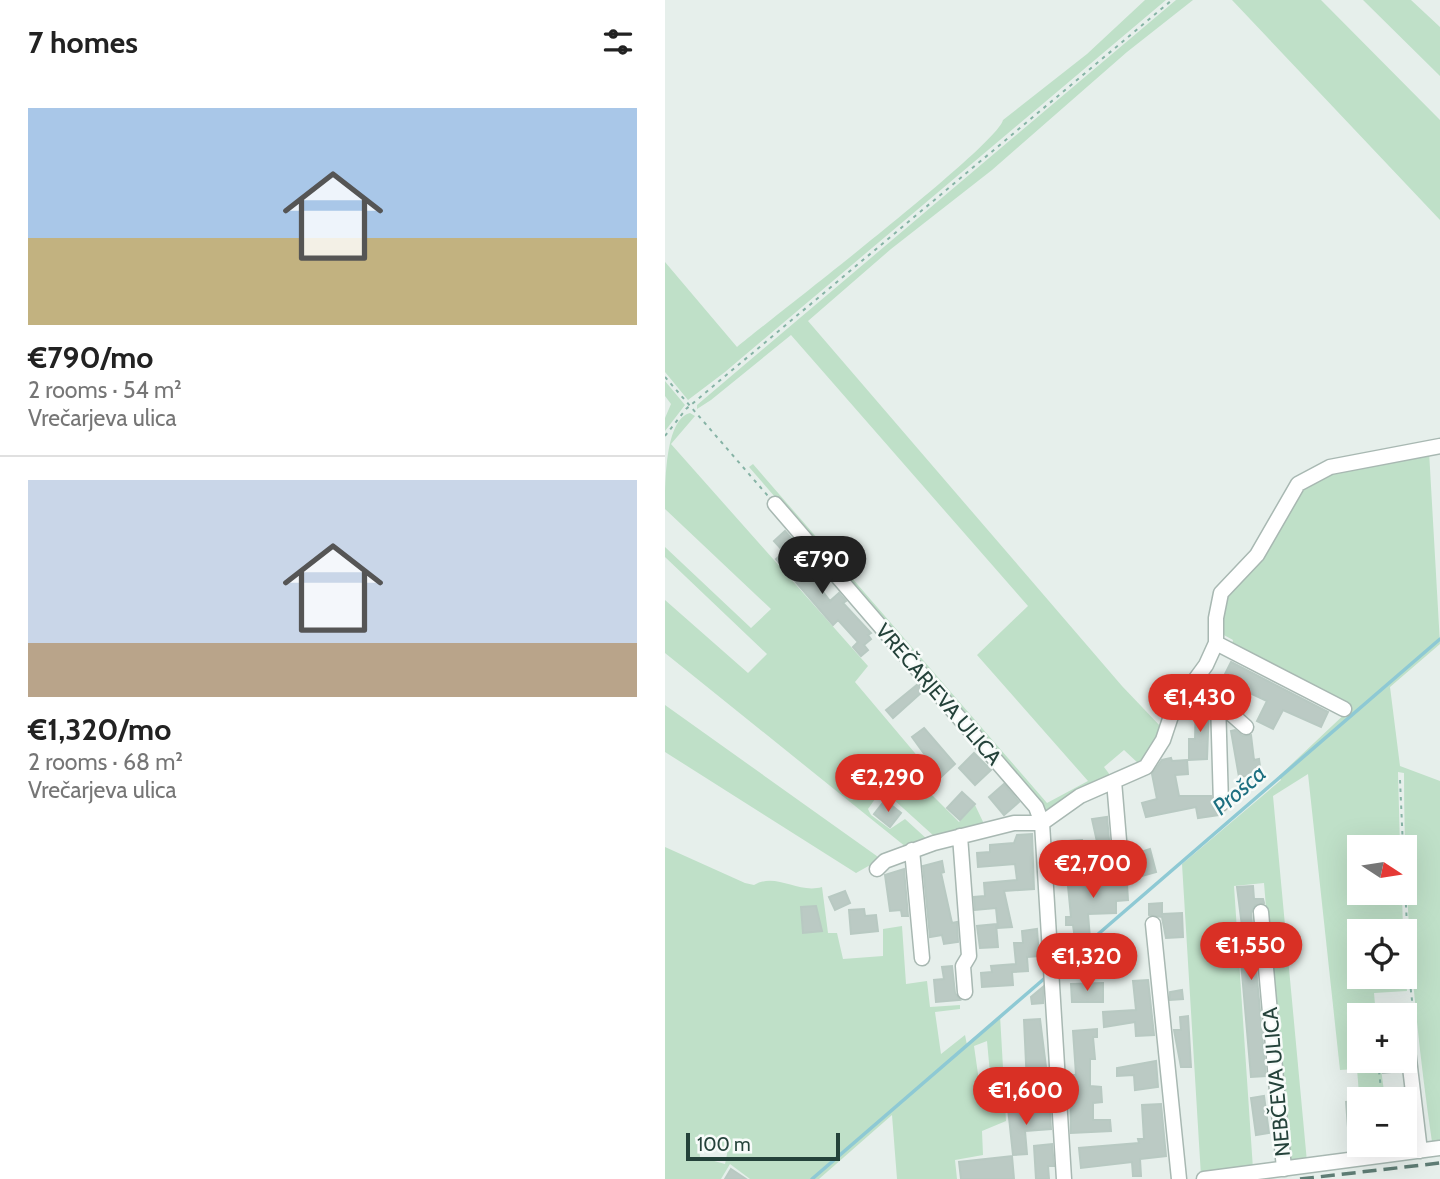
<!DOCTYPE html>
<meta charset="utf-8">
<style>
body{margin:0;font-family:Cabin,sans-serif;background:#f2f2f2;color:#222;height:100vh;display:flex;flex-direction:column;font-size:26px;white-space:nowrap}
*{box-sizing:border-box;margin:0}
p{font-size:23px;color:#767676}
.icon{flex:none;width:38px;height:38px;fill:none;stroke:currentColor;stroke-width:2;stroke-linecap:round;stroke-linejoin:round}
.map{position:relative;flex:1;overflow:hidden}
.sheet{display:flex;flex-direction:column;background:#fff;width:665px}
.sheet>*{flex:none}
.needle{width:46px;rotate:102deg}
.buttons{position:absolute;left:682px;top:835px;display:grid;gap:14px}
.buttons a{display:grid;place-items:center;width:70px;height:70px;border-radius:0px;background:#fff;box-shadow:0 7px 28px #0002;font-size:35px}
.scale{position:absolute;left:21px;bottom:18px;width:154px;box-sizing:border-box;padding-left:7px;border:4px solid #24423a;border-top:0;font-size:19px;line-height:24px;white-space:nowrap;color:#24423a;-webkit-text-stroke:5px #f7fbf9;paint-order:stroke}
.price{position:absolute;translate:-50% -60px;padding:0 16px;border-radius:24px;background:#d93025;color:#fff;font-size:23px;line-height:46px;filter:drop-shadow(0 2px 4px #0008)}
.price::after{content:'';position:absolute;left:50%;top:42px;width:21px;height:16px;margin-left:-10px;background:inherit;clip-path:polygon(0 0,100% 0,50% 100%)}
.price.selected{background:#222;color:#fff}
ul{padding:0;list-style:none}
li{display:grid;align-content:center;gap:14px;height:371px;padding:0 28px}
li+li{border-top:2px solid #e0e0e0}
li span{display:grid;place-items:center;height:217px;border-radius:0px;color:#555}
li>.icon{margin-inline-start:auto}
span .icon{width:126px;height:126px;fill:#fffc;stroke-width:1}
li b{font-size:30px}
h2{display:flex;justify-content:space-between;align-items:center;height:84px;padding:0 28px;font-size:30px}
main{display:flex;flex:1;min-height:0}
.map>svg:first-child{display:block}
.green{fill:#bfe0c8;fill-rule:evenodd}
.lines{fill:none;stroke-linecap:round;stroke-linejoin:round}
.stream{stroke:#8ec9d4;stroke-width:3.5}
.building{fill:#bbcac4;stroke:#b8c9c2;stroke-width:2}
.minor-casing{stroke:#a8b8b2;stroke-width:17}
.path{stroke:#86b3a5;stroke-width:2;stroke-dasharray:3.5 5;stroke-linecap:butt}
.minor{stroke:#fff;stroke-width:14}
.rail{stroke:#5f7d75;stroke-width:3.5;stroke-dasharray:14 7;stroke-linecap:butt}
.labels{text-anchor:middle;dominant-baseline:central;stroke-width:5;stroke-linejoin:round;paint-order:stroke}
.street-label{font-size:21px;fill:#24423a;stroke:#f7fbf9}
.water-label{font-size:23px;font-style:italic;fill:#1c6f80;stroke:#f7fbf9}
</style>
<main>
<section class="sheet">
<h2>7 homes<svg class="icon" aria-label="filters" viewBox="0 0 24 24"><path d="M4 7h16M4 17h16"/><circle cx="9" cy="7" r="2"/><circle cx="15" cy="17" r="2"/></svg></h2>
<ul>
<li><span style="background:linear-gradient(#a9c7e8 60%,#c2b280 0)"><svg class="icon" aria-label="home" viewBox="0 0 24 24"><path d="M3 11l9-7 9 7M6 9v11h12V9"/></svg></span><div><b>€790/mo</b><p>2 rooms · 54 m²</p><p>Vrečarjeva ulica</p></div></li>
<li><span style="background:linear-gradient(#c9d6e8 75%,#b9a48a 0)"><svg class="icon" aria-label="home" viewBox="0 0 24 24"><path d="M3 11l9-7 9 7M6 9v11h12V9"/></svg></span><div><b>€1,320/mo</b><p>2 rooms · 68 m²</p><p>Vrečarjeva ulica</p></div></li>
</ul>
</section>
<div class="map">
<svg width="775" height="1179" viewBox="0 0 775 1179">
<rect width="100%" height="100%" fill="#e6efeb"/>
<path class="green" d="M480 0H501L60 372 23 400 0 372V262L72 347C108 317 332 146 338 120L422 54Z
M511 0H528L462 52 327 170 226 249 143 321 457 686 497 728 492 745 474 764 459 750 439 767 445 775 382 811 84 467 88 464 382 803 423 781 312 655 363 606 126 335 46 400 32 409V405Z
M567 0H656L775 120V220Z
M698 0H746L775 27V76Z
M0 381 20 405 0 431V418L6 404 0 396Z
M25 413 30 416 6 444 203 666 190 682 260 765 249 777 294 822 310 805 320 826 270 837 217 789 203 809 206 815 225 829 240 819 263 840 241 847 0 653V600L83 673 102 654 0 557V547L86 628 106 609 0 509C0 483 0 419 25 413Z
M764 451 775 644 725 687 735 766 775 781V1145L767 1142C749 1020 739 897 739 773L733 772 735 847H695V892L737 893 738 931H695V976L711 977 712 989 734 987V977L740 976V968L742 991 709 993 711 1015H695V1060L715 1061 720 1099H701L694 1094 692 1069 675 1070 643 774 608 796 642 1162 622 1164 599 883 569 886 588 1169 536 1176 517 864 616 780 614 776 685 709 566 648 568 640 557 634 556 600 643 479Z
M0 705 216 859 191 873 0 752Z
M0 847 80 883 89 885C111 872 133 894 157 887L163 933H172L178 959 218 956V929L237 926 241 984 262 981 265 1007 295 1005V1009L270 1012 276 1054 300 1035 302 1045 335 1015 341 1121 317 1131 318 1155 290 1160 292 1179H232L227 1115 154 1179H85L65 1164 56 1179H0ZM322 1041 328 1106 318 1109 309 1046ZM33 1140 63 1149 60 1164 35 1157Z"/>
<g class="lines">
<path class="stream" d="M395 967 775 639
M147 1179 380 978"/>
</g>
<path class="building" d="M120 531 128 540 122 544 165 601 174 593 181 601 178 603 206 633 203 635 206 639 199 645 203 650 196 656 188 647 193 642 173 620 168 625 111 559 119 552 109 541Z
M566 662 663 712 656 727 618 710 608 729 592 721 602 701 557 680Z
M253 684 258 691 228 718 221 710Z
M531 703 544 707 542 759 524 760V739H530Z
M259 728 290 764 276 777 247 737Z
M570 730 578 736 586 735 589 760 594 759 596 774 574 777 566 731Z
M309 753 326 770 310 785 294 768Z
M506 758 507 761 522 760 523 774 510 775 514 796H546L548 808 554 815 533 818 531 807 481 817 477 803 492 799 487 774 497 760Z
M339 784 354 802 339 815 324 797Z
M297 792 310 804 295 820 282 808Z
M220 800 236 813 225 827 209 814Z
M442 817 445 850 434 851 427 819Z
M367 834 369 889 339 891 347 927 333 928 331 908 310 910 309 897 320 896 319 883 352 880 350 864 313 867 312 853 325 852V845L349 843 352 835Z
M417 840 418 866H390L389 849H398L397 844H404V841Z
M485 849 491 872 466 879 465 861 477 857 476 852Z
M277 861 279 872 276 873 287 923 292 922 293 942 279 944 277 935 265 937 258 866Z
M239 869 243 916H237L236 910 225 911 220 875Z
M412 871H420V875H447L452 884H462L463 900 451 901V913L423 914 425 938 410 939 408 925H401V917H406L403 886 413 885Z
M588 886 589 899H598L599 903 590 905 586 913 601 1076 586 1077 575 950 574 926H577L572 887Z
M180 891 185 903 170 910 164 897Z
M497 903V914L517 913 518 937 501 938 497 917 484 915V904Z
M151 906 157 931 138 933 136 907Z
M199 909 200 916 211 915 213 931 186 934 184 910Z
M331 924 333 947 315 948 312 926Z
M372 929 374 956 362 957 363 971 347 972 348 985 317 987 316 973 327 972 326 966 351 964 349 943H358L357 931Z
M287 966 290 993 295 1000 271 1002 269 980 279 979 277 967Z
M483 980 489 1035 471 1036 470 1022 439 1027 438 1012 471 1010 468 981Z
M438 983V1002H407L406 984Z
M378 987V1003L367 1004 366 997Z
M517 990 518 999 505 1000V992Z
M523 1016 526 1067H516L509 1030H516L515 1017Z
M375 1019 383 1083 362 1085 359 1020Z
M432 1029V1037H428L430 1059H425V1086L436 1087 437 1102 428 1103V1120H445L446 1131 406 1133 405 1075H411L408 1031Z
M717 1060H734L735 1071 718 1073Z
M491 1061 493 1087 470 1090 469 1075 452 1076V1068Z
M738 1088 739 1099H722L721 1091Z
M599 1096 604 1133 591 1135 586 1098Z
M691 1101 695 1140H684L681 1102Z
M496 1104 501 1156 475 1159 476 1176H468L467 1162 416 1168 414 1148 474 1143 473 1139H479L477 1105Z
M356 1106 357 1113 385 1110 386 1129 360 1131 362 1154 348 1155 343 1108Z
M387 1144 389 1166H383L384 1179H371L369 1146Z
M347 1156 349 1179H296L294 1162Z
M66 1169 81 1179H60Z"/>
<g class="lines">
<g class="minor-casing">
<path id="minor" d="M110 504 371 807 377 823 399 1179
M551 643 679 709
M526 687 546 696 581 727
M553 701 556 804
M449 781 457 876
M295 836 304 956 298 966 300 992
M247 850 257 958
M212 869 220 861 269 843 349 823H377L415 796 481 767 498 740 508 710 541 665 551 643V618L556 593 592 555 633 484 665 467 775 446
M596 912 619 1169
M488 924 514 1179
M742 1042 755 1151
M539 1179 775 1148"/>
</g>
<path class="path" d="M0 377 103 496
M0 436 21 409 507 0
M735 780 738 847
M740 887 745 983 751 1034
M714 1071 717 1099"/>
<use href="#minor" class="minor"/>
<path class="rail" d="M635 1179 775 1163"/>
</g>
<g class="labels">
<g class="street-label">
<text transform="translate(274 694) rotate(49)">VREČARJEVA ULICA</text>
<text transform="translate(611 1082) rotate(-95)">NEBČEVA ULICA</text>
</g>
<g class="water-label">
<text transform="translate(574 790) rotate(-41)">Prošca</text>
</g>
</g>
</svg>
<div class="buttons">
<a><svg class="needle" viewBox="-14 -14 28 28"><path d="M0-13l5 13h-10z" fill="#e53935"/><path d="M0 13l5-13h-10z" fill="#767676"/></svg></a>
<a><svg class="icon" aria-label="locate" viewBox="0 0 24 24"><circle cx="12" cy="12" r="6"/><path d="M12 2v4M12 18v4M2 12h4M18 12h4"/></svg></a>
<a>+</a>
<a>−</a>
</div>
<div class="scale">100 m</div>
<b class="price selected" style="left:157px;top:596px">€790</b>
<b class="price" style="left:535px;top:734px">€1,430</b>
<b class="price" style="left:223px;top:814px">€2,290</b>
<b class="price" style="left:428px;top:900px">€2,700</b>
<b class="price" style="left:586px;top:982px">€1,550</b>
<b class="price" style="left:422px;top:993px">€1,320</b>
<b class="price" style="left:361px;top:1127px">€1,600</b>
</div>
</main>
